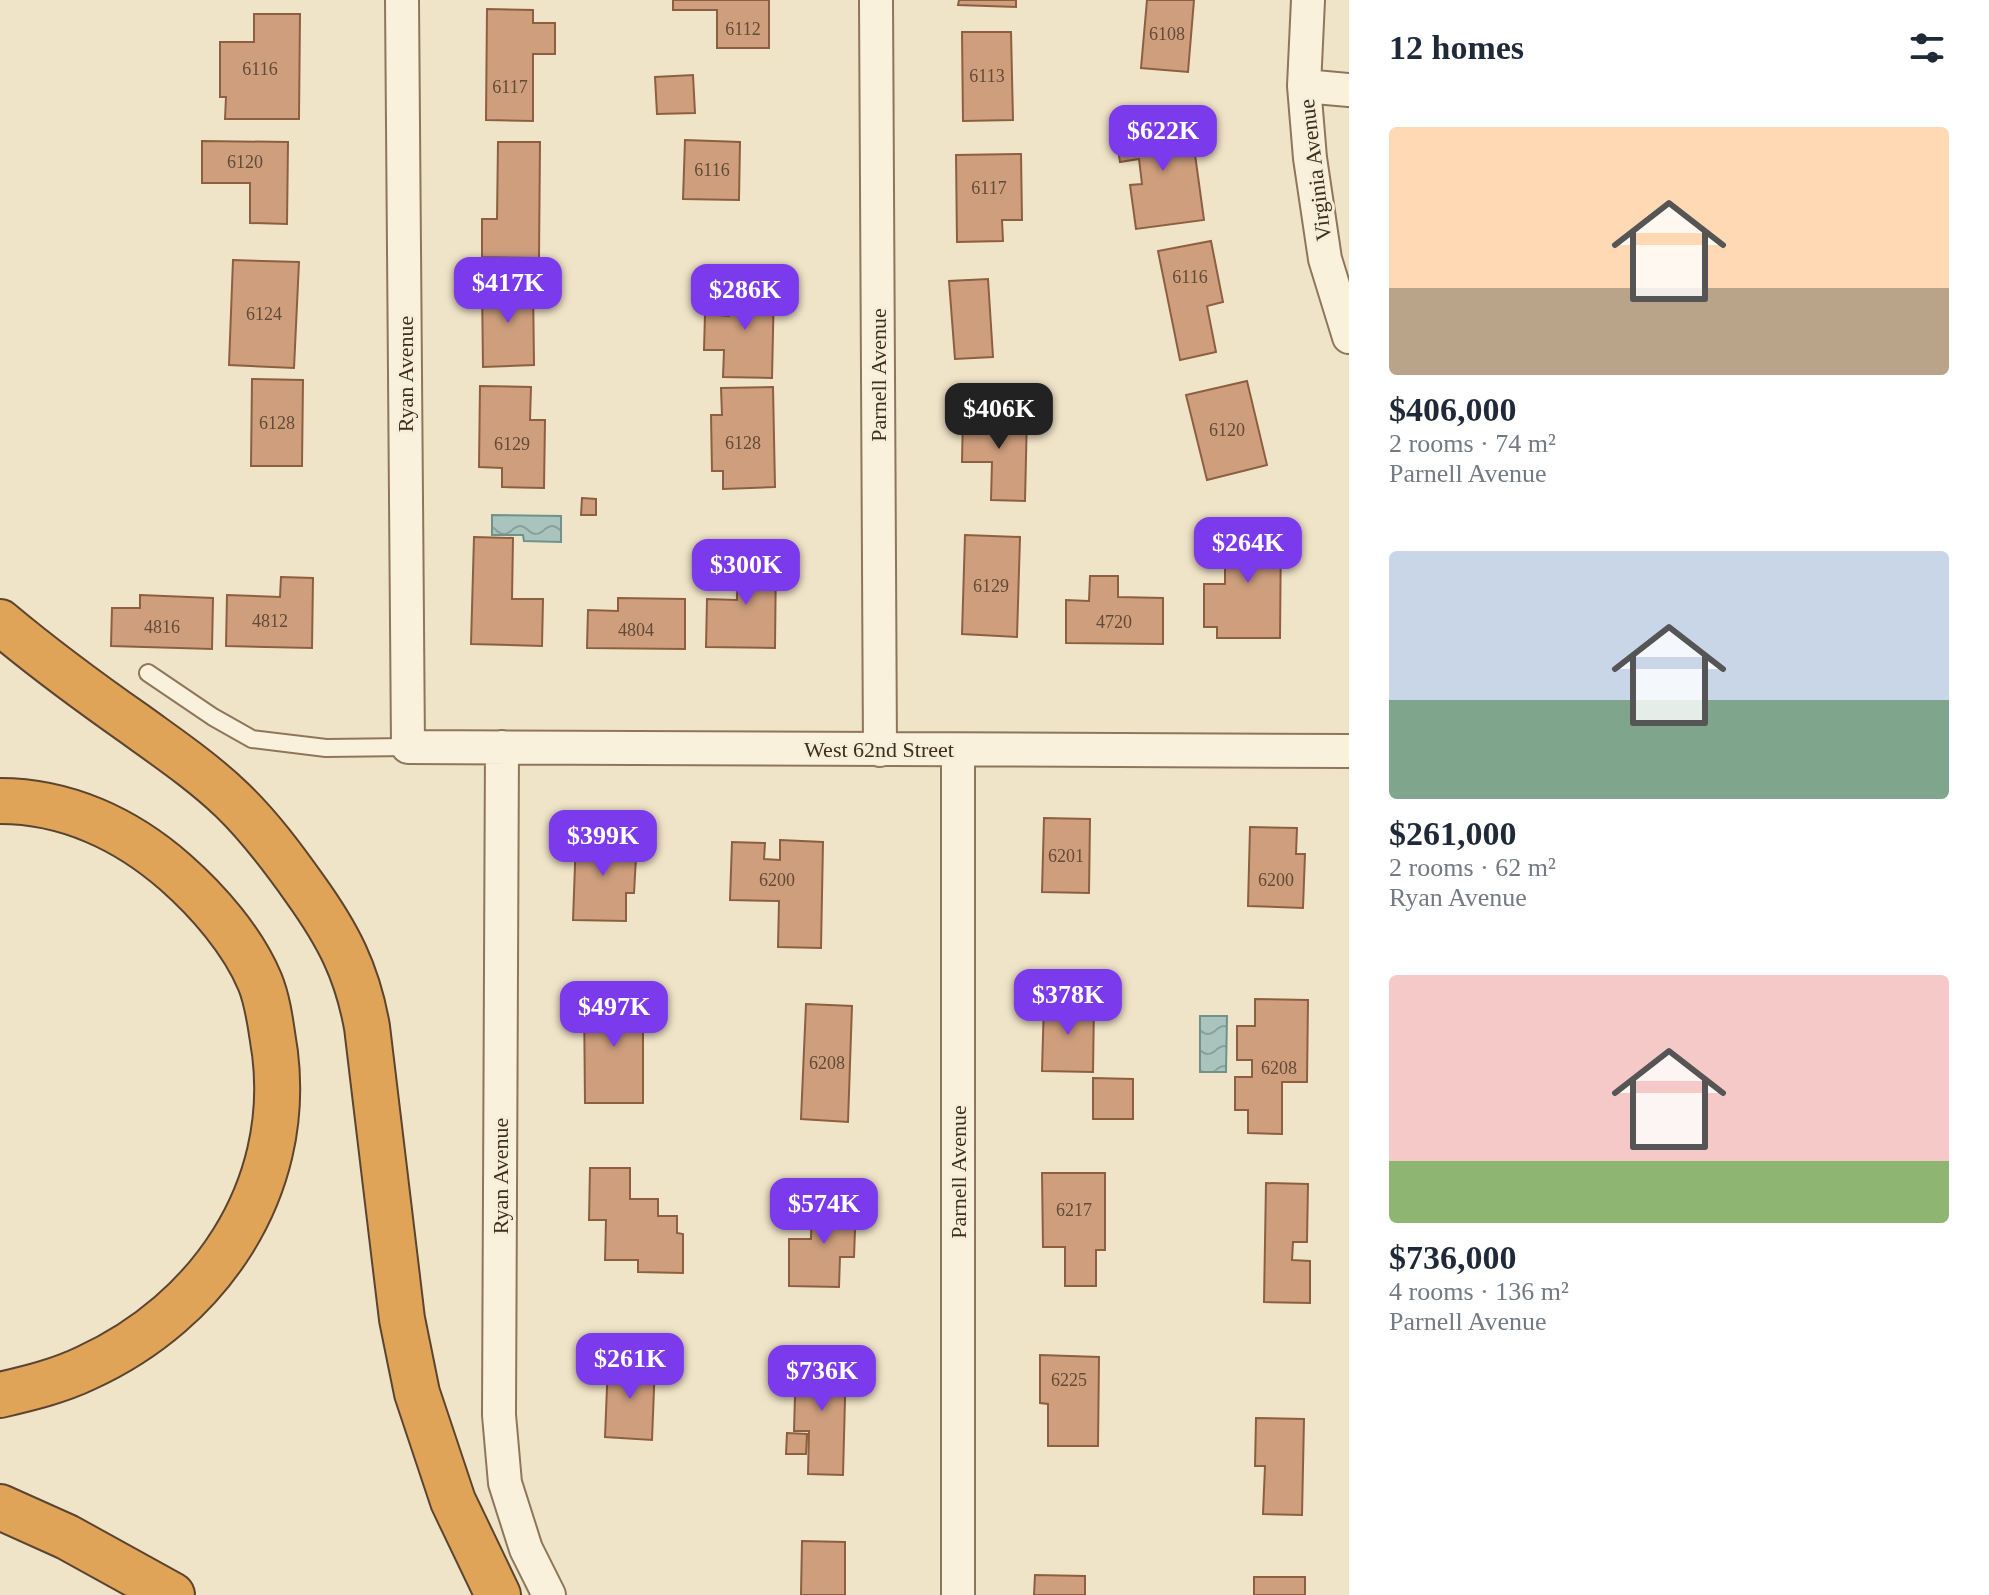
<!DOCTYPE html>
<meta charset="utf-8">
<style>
body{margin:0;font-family:Georgia,serif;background:#f6f6f7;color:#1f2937;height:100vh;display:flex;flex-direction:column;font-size:30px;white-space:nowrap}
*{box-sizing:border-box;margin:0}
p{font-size:26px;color:#747a83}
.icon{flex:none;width:44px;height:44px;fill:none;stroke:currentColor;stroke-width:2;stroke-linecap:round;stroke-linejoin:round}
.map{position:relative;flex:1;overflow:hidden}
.side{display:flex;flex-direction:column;background:#fff;width:640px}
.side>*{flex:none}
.price{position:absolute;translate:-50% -68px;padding:0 18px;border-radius:16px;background:#7c3aed;color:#fff;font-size:26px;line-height:52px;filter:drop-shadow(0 2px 4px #0008)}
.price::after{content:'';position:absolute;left:50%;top:48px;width:24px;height:18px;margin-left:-12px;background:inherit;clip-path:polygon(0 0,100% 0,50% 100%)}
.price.current{background:#222;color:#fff}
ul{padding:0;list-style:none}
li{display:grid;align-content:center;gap:16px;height:424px;padding:0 40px}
li span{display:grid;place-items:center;height:248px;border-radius:8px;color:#555}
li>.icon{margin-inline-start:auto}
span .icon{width:144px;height:144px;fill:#fffc;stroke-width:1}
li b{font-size:34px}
h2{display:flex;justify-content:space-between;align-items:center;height:96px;padding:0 40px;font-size:34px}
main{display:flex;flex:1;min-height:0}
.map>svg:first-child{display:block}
.water{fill:url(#water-waves);stroke:#6f938a;stroke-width:2}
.building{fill:#cf9f7d;stroke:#8d5f41;stroke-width:2}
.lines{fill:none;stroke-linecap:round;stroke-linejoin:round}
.service-casing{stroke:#8d765c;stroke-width:20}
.minor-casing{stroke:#8d765c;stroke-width:36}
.motorway-casing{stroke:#5b4430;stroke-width:48}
.service{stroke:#faf1dc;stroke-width:16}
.minor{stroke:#faf1dc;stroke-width:32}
.motorway{stroke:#e0a458;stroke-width:44}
.labels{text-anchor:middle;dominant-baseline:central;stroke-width:6;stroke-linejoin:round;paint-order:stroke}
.number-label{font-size:18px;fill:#624a37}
.street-label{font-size:22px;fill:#3d2e20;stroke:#f7eed8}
</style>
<main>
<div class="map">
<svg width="1349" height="1595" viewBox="0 0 1349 1595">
<defs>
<pattern id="water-waves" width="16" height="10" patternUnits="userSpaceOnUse" patternTransform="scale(2)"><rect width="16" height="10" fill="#a9c4bc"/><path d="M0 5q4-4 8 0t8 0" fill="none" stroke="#8ba098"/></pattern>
</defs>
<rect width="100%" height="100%" fill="#f0e4c8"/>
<path class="water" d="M492 515 561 516V542L524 541 523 535H492Z
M1200 1016H1227L1226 1072H1200Z"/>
<path class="building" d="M673 0H769V48H717V10H673Z
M959 0H1016V7L958 5Z
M1147 0H1194L1188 72 1141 68Z
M487 9 533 10V23H555V54H533V121L486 120Z
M254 14H300L299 119H225L226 97H220V42H254Z
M962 32H1011L1013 120 963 121Z
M693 75 695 113 657 114 655 77Z
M1190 118 1204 220 1136 229 1130 185 1142 184 1139 159 1120 162 1115 128Z
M685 140 740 142 739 200 683 199Z
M202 141 288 142 287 224 250 223V183H202Z
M498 142H540L539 258 482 257V219H497Z
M1021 154 1022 220H1002L1003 241 957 242 956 155Z
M1211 241 1223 302 1207 306 1216 352 1180 360 1158 251Z
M233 260 299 262 294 368 229 365Z
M988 279 993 357 955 359 949 281Z
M533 283 534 365 483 367 482 284Z
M730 283 774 285 772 378 723 377 724 350H704L705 314 729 316Z
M252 379 303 380 302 466H251Z
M1247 381 1267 465 1207 480 1186 395Z
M480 386 531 387 530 420H545L544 488 502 487V468L479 467Z
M773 387 775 487 723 489V471H712L711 415H722L721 388Z
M963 413 1027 414 1025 501 991 500 992 462H962Z
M582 498 596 499V515H581Z
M1225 525 1281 526 1280 638H1217V627H1204V584H1225Z
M965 535 1020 537 1017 637 962 634Z
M474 537 513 538 512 599H543L542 646 471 644Z
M738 553H776L775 648 706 647 707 599 737 600Z
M1090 576H1118V597L1163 598V644L1066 643V600L1089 601Z
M281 577 313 578 312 648 226 646 227 595 280 597Z
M140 595 213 598 212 649 111 646 112 608H140Z
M618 598 685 599V649L587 648 588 610 618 611Z
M1044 818 1090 819 1089 893 1042 892Z
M1250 827 1297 828 1296 854H1305L1303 908 1248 906Z
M576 838 637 840 634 893H626V921L573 920Z
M780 840 823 842 821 948 778 947 779 901 730 900 732 842 765 843 764 859 780 860Z
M584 996H643V1103H585Z
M1255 999 1308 1000 1307 1082H1282V1134L1248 1133V1110H1235V1077H1252V1060H1237V1026H1255Z
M1044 1001 1094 1002 1093 1072 1042 1071Z
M806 1004 852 1006 848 1122 801 1119Z
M1093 1078 1133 1079V1119H1093Z
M590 1168H630V1199H658V1216H677V1233L683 1234V1273L638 1272V1260H605L606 1220H589Z
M1042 1173H1105V1250H1096V1286H1065V1247H1043Z
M1266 1183 1308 1184 1307 1242H1293L1292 1260 1310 1261V1303L1264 1302Z
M812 1201 856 1202 854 1257H840L839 1287 789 1286V1239H811Z
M1040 1355 1099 1357 1098 1446H1048V1404L1040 1403Z
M796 1360 846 1361 843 1475 808 1474 809 1431H794Z
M608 1362 655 1363 652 1440 605 1437Z
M1256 1418 1304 1419 1302 1515 1263 1514 1265 1466H1255Z
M787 1433 807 1434 806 1454H786Z
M802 1541 845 1542V1595H801Z
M1035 1575 1085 1576V1595H1034Z
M1254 1577H1305V1595H1254Z"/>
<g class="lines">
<g class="service-casing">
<path id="service" d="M148 673 213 717 252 739 326 748 408 747"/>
</g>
<g class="minor-casing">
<path id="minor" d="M402 0 408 747 1349 751
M876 0 880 750
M1308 0 1304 86 1310 158 1325 259 1349 337
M1304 86 1349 90
M502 747 499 1415 505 1483 526 1549 549 1595
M958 750V1595"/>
</g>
<g class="motorway-casing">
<path id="motorway" d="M0 622C44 659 89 692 136 725 169 749 203 772 232 800 260 827 283 858 305 889 338 935 357 971 367 1027L402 1319 417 1393 453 1501 498 1595
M0 801C66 801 126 829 175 872 208 901 243 941 260 982 269 1004 271 1029 275 1053 292 1190 209 1312 86 1368 59 1381 30 1388 0 1395
M0 1507 67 1537 172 1595"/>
</g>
<use href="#service" class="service"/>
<use href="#minor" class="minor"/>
<use href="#motorway" class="motorway"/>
</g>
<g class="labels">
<g class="number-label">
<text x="743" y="29">6112</text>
<text x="1167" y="34">6108</text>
<text x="260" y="69">6116</text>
<text x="987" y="76">6113</text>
<text x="510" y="87">6117</text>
<text x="245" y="162">6120</text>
<text x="712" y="170">6116</text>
<text x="989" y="188">6117</text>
<text x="1190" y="277">6116</text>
<text x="264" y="314">6124</text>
<text x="277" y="423">6128</text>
<text x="1227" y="430">6120</text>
<text x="743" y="443">6128</text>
<text x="512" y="444">6129</text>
<text x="991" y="586">6129</text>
<text x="270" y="621">4812</text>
<text x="1114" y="622">4720</text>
<text x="162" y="627">4816</text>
<text x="636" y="630">4804</text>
<text x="1066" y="856">6201</text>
<text x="777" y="880">6200</text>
<text x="1276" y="880">6200</text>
<text x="827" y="1063">6208</text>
<text x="1279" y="1068">6208</text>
<text x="1074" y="1210">6217</text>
<text x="1069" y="1380">6225</text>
</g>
<g class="street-label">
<text transform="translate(1315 170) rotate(-97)">Virginia Avenue</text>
<text transform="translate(405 374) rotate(-90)">Ryan Avenue</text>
<text transform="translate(878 375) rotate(-90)">Parnell Avenue</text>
<text x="879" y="749">West 62nd Street</text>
<text transform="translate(958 1172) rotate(-90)">Parnell Avenue</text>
<text transform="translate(500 1176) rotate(-90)">Ryan Avenue</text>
</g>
</g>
</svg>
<b class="price" style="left:1163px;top:173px">$622K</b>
<b class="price" style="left:508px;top:325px">$417K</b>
<b class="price" style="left:745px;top:332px">$286K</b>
<b class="price current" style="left:999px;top:451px">$406K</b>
<b class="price" style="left:1248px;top:585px">$264K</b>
<b class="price" style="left:746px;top:607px">$300K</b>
<b class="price" style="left:603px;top:878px">$399K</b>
<b class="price" style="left:1068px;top:1037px">$378K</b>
<b class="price" style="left:614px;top:1049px">$497K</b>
<b class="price" style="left:824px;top:1246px">$574K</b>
<b class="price" style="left:630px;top:1401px">$261K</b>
<b class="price" style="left:822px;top:1413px">$736K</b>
</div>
<section class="side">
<h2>12 homes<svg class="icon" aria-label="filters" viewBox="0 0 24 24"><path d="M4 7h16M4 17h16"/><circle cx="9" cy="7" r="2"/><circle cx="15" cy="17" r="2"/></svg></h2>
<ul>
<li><span style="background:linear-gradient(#ffd9b3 65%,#b9a48a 0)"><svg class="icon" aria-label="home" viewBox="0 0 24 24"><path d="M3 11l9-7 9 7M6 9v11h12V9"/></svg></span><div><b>$406,000</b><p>2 rooms · 74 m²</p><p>Parnell Avenue</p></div></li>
<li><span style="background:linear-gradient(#c9d6e8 60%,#7fa58c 0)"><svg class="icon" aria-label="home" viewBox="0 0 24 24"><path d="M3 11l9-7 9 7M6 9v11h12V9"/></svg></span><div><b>$261,000</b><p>2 rooms · 62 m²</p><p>Ryan Avenue</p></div></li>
<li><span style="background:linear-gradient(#f6c9c9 75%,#8fb573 0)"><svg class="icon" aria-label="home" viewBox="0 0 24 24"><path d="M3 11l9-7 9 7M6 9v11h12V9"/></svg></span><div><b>$736,000</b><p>4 rooms · 136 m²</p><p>Parnell Avenue</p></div></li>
</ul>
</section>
</main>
